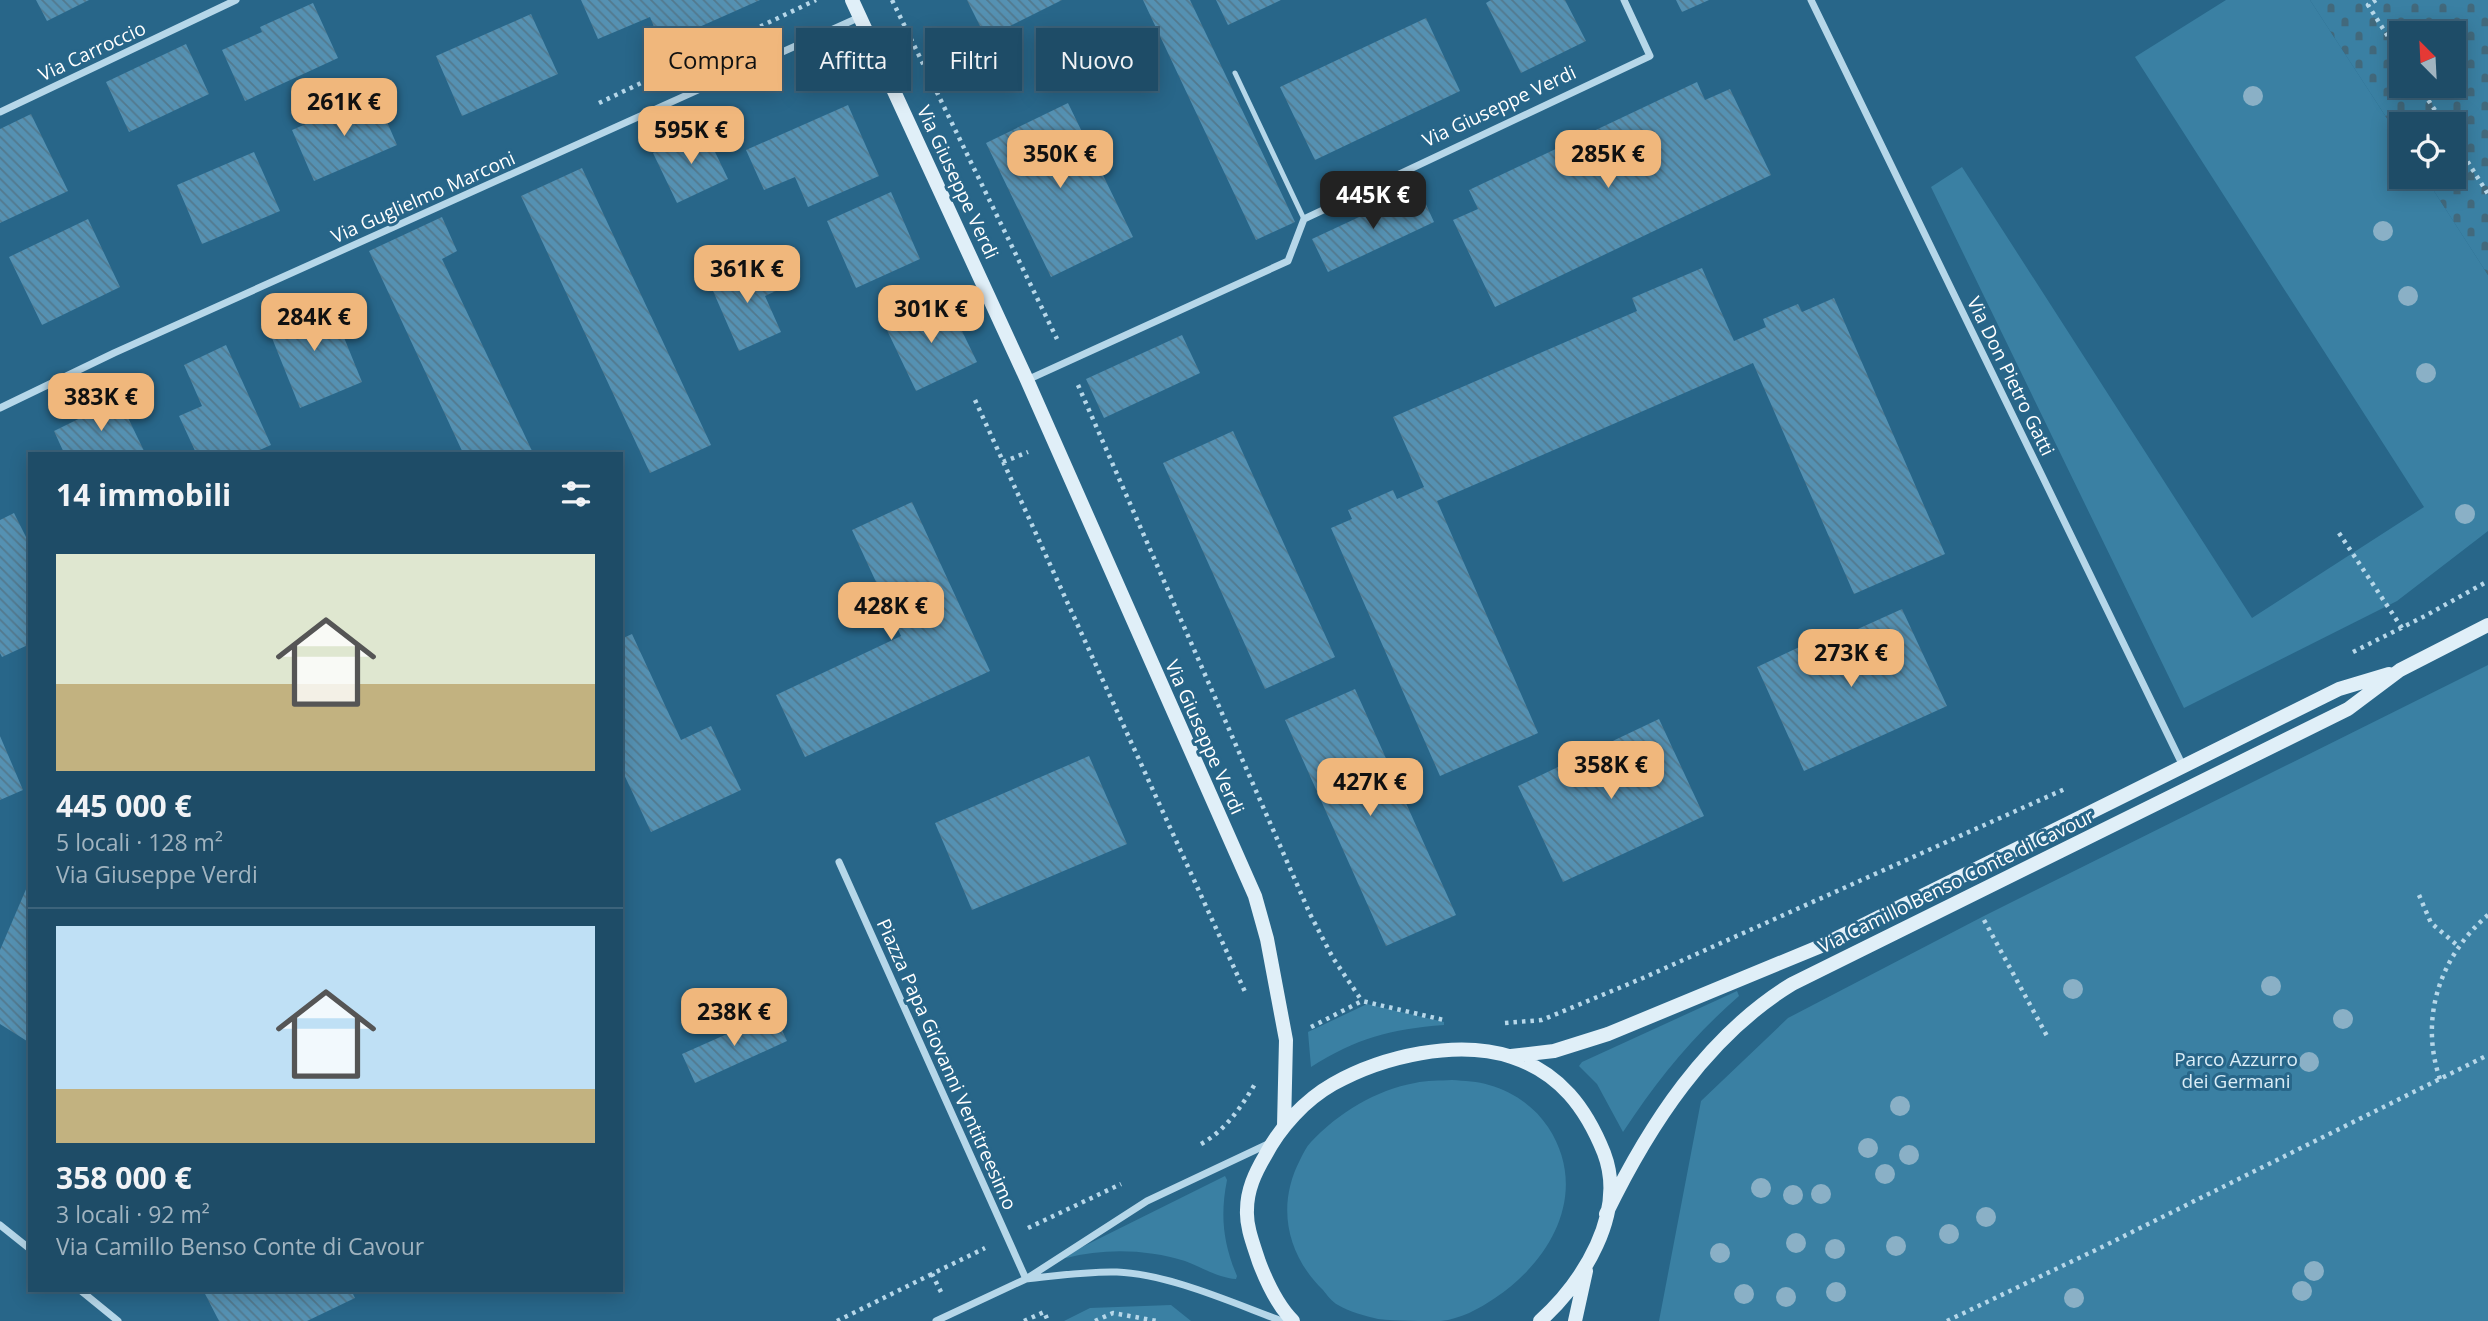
<!DOCTYPE html>
<html lang="it">
<meta charset="utf-8">
<style>
body{margin:0;font-family:"Open Sans",sans-serif;background:#26536d;color:#f1f3f6;height:100vh;display:flex;flex-direction:column;font-size:26px;white-space:nowrap}
*{box-sizing:border-box;margin:0}
p{font-size:23px;color:#a1b4c0}
.icon{flex:none;width:38px;height:38px;fill:none;stroke:currentColor;stroke-width:2;stroke-linecap:round;stroke-linejoin:round}
.map{position:relative;flex:1;overflow:hidden}
.details{position:absolute;left:28px;top:452px;width:595px;height:840px;display:flex;flex-direction:column;background:#1e4c67;border-radius:0px;box-shadow:0 4px 18px #0003,0 0 0 2px #3c637b}
.details>*{flex:none}
.banner{position:absolute;left:644px;top:28px;width:665px;height:63px;display:flex;gap:14px}
.needle{width:46px;rotate:336deg}
.fabs{position:absolute;left:2389px;top:21px;display:grid;gap:14px}
.fabs a{display:grid;place-items:center;width:77px;height:77px;border-radius:0px;background:#1e4c67;box-shadow:0 4px 18px #0003,0 0 0 2px #3c637b;font-size:35px}
.price{position:absolute;translate:-50% -60px;padding:0 16px;border-radius:14px;background:#f0b77c;color:#111;font-size:23px;line-height:46px;filter:drop-shadow(0 2px 4px #0008)}
.price::after{content:'';position:absolute;left:50%;top:42px;width:21px;height:16px;margin-left:-10px;background:inherit;clip-path:polygon(0 0,100% 0,50% 100%)}
.price.selected{background:#222;color:#fff}
ul{padding:0;list-style:none}
li{display:grid;align-content:center;gap:14px;height:371px;padding:0 28px}
li+li{border-top:2px solid #3c637b}
li span{display:grid;place-items:center;height:217px;border-radius:0px;color:#555}
li>.icon{margin-inline-start:auto}
span .icon{width:126px;height:126px;fill:#fffc;stroke-width:1}
li b{font-size:30px}
h2{display:flex;justify-content:space-between;align-items:center;height:84px;padding:0 28px;font-size:30px}
.pill{padding:0 24px;border-radius:0px;background:#1e4c67;box-shadow:0 4px 18px #0003,0 0 0 2px #3c637b;font-size:24px;line-height:63px}
.pill.selected{background:#f0b77c;color:#111}
.map>svg:first-child{display:block}
.green{fill:#3a80a3}
.cemetery{fill:url(#cemetery-stones);fill-rule:evenodd}
.building{fill:url(#building-back-hatch)}
.lines{fill:none;stroke-linecap:round;stroke-linejoin:round}
.path{stroke:#b6d7e9;stroke-width:4.5;stroke-dasharray:3.5 5;stroke-linecap:butt}
.lane{stroke:#b6d7e9;stroke-width:5}
.street{stroke:#b6d7e9;stroke-width:7}
.secondary{stroke:#e0eff8;stroke-width:14}
.tree{fill:#8ab0c6}
.labels{text-anchor:middle;dominant-baseline:central;stroke-width:6;stroke-linejoin:round;paint-order:stroke}
.street-label{font-size:19px;fill:#fff;stroke:#286689}
.park-label{font-size:19px;fill:#daedf7;stroke:#286689}
</style>
<div class="map">
<svg width="2488" height="1321" viewBox="0 0 2488 1321">
<defs>
<pattern id="cemetery-stones" width="16" height="16" patternUnits="userSpaceOnUse" patternTransform="scale(1.75)"><rect width="16" height="16" fill="#3a80a3"/><path d="M2 7V4a2 2 0 0 1 4 0v3zM10 15v-3a2 2 0 0 1 4 0v3z" fill="#42697c"/></pattern>
<pattern id="building-back-hatch" width="6" height="6" patternUnits="userSpaceOnUse" patternTransform="scale(1.75)"><rect width="6" height="6" fill="#5591b2"/><path d="M-1 5l2 2M0 0l6 6M5-1l2 2" fill="none" stroke="#52798e"/></pattern>
</defs>
<rect width="100%" height="100%" fill="#286689"/>
<path class="green" d="M2226 0H2310L2401 140V177H2425L2488 275V531L2397 601 2184 708 1931 187 1962 167 2252 618 2424 507 2135 57Z
M2488 665V1321H1659L1701 1101 1788 1018 1982 917Z
M1737 991 1739 996C1691 1038 1658 1079 1623 1132L1597 1084 1579 1066 1582 1062Z
M1367 1004 1444 1022V1025C1390 1029 1357 1038 1311 1067L1308 1032Z
M1452 1080C1464 1081 1478 1081 1489 1085 1513 1092 1534 1106 1548 1127 1590 1191 1552 1260 1495 1298 1479 1309 1460 1319 1441 1321 1422 1321 1397 1321 1378 1319 1365 1316 1350 1312 1338 1305 1332 1302 1327 1295 1323 1290 1287 1255 1276 1206 1300 1160 1303 1154 1306 1147 1311 1142 1338 1113 1376 1090 1415 1083 1427 1080 1440 1081 1452 1080Z
M1225 1176 1227 1180C1220 1215 1223 1243 1237 1276L1236 1279C1219 1278 1201 1267 1185 1261 1147 1249 1104 1248 1066 1258L1064 1256Z
M1171 1305 1191 1321H1064L1090 1308Z"/>
<path class="cemetery" d="M2310 0H2488V275L2425 177H2454V124H2401V140ZM2401 33H2454V86H2401Z"/>
<path class="building" d="M36 0H89L47 21Z
M581 0H760L661 44 650 17 598 39Z
M967 0H1062L986 38Z
M1143 0H1190L1295 222 1256 240Z
M1216 0H1281L1228 25Z
M1491 0H1565L1586 41 1521 73 1486 3Z
M1676 0H1709L1682 12Z
M313 3 338 58 245 101 222 50 262 32 260 27Z
M531 14 558 74 462 116 436 56Z
M1426 18 1460 91 1315 160 1280 87Z
M186 44 209 94 129 132 106 82Z
M1697 82 1705 100 1730 89 1771 175 1495 307 1453 220 1478 209 1469 190Z
M375 94 397 145 314 181 292 130Z
M1068 103 1133 237 1051 277 986 143Z
M848 105 879 176 808 207 795 177 764 190 746 150Z
M31 114 68 191 0 223V129Z
M704 129 728 179 677 203 653 153Z
M254 152 280 211 202 244 177 185Z
M582 168 711 445 650 473 521 196Z
M1419 189 1434 222 1328 272 1312 239Z
M891 192 920 259 856 288 827 221Z
M442 217 457 251 442 259 533 453H463L369 251Z
M88 219 120 287 42 325 9 257Z
M763 261 776 291 765 296 781 332 739 351 710 284Z
M1702 268 1734 341 1766 327 1763 319 1798 304 1802 312 1834 298 1945 554 1854 594 1753 363 1437 501 1538 733 1440 776 1331 528 1352 519 1348 510 1393 490 1397 499 1424 487 1393 417 1637 311 1632 298Z
M328 298 362 382 300 408 266 323Z
M947 300 977 362 916 391 886 328Z
M1182 335 1200 373 1104 418 1086 379Z
M226 345 271 445 253 453H196L179 416 202 406 184 365Z
M119 399 145 453H64L54 431Z
M1233 431 1335 657 1265 689 1163 463Z
M912 502 990 671 805 757 776 695 901 636 852 530Z
M14 513 30 545V644L2 657 0 653V520Z
M1902 609 1947 706 1804 771 1757 667 1825 635 1829 642Z
M632 634 681 740 711 726 741 790 651 832 621 768V639Z
M1355 689 1456 915 1386 946 1285 720Z
M1659 719 1704 816 1563 882 1518 786Z
M0 736 23 790 0 800Z
M1089 756 1127 844 972 910 935 823Z
M27 887 30 888V1043L0 1024V950Z
M774 1013 787 1041 695 1083 682 1054Z
M203 1290H351L355 1298 307 1321H219Z"/>
<g class="lines">
<path class="path" d="M892 0 1057 339
M2376 0 2368 5 2401 57
M2419 86 2444 124
M599 103 816 0
M2454 140 2488 194
M1078 385 1310 914 1333 958 1362 1001
M975 400 1246 994
M1003 462 1028 452
M2339 533 2402 628
M2353 652 2425 616 2488 581
M2419 895 2431 923 2458 946
M1984 920 2047 1036
M1505 1023 1542 1020 1643 978 2067 788
M1311 1027 1362 1001 1444 1020
M2440 1079C2419 1018 2440 956 2488 915
M1201 1144C1226 1130 1241 1107 1255 1084
M1028 1228 1121 1184
M941 1292 932 1274 985 1248
M837 1321 932 1274
M1024 1321 1044 1312 1048 1321
M1095 1321 1113 1313 1157 1321
M1947 1321 2102 1247 2488 1055"/>
<path class="lane" d="M1235 73 1304 219"/>
<path class="street" d="M1811 0 2183 766
M0 112 236 0
M1027 380 1288 261 1304 219 1650 56 1624 0
M0 408 114 353 860 17
M839 862 1026 1279
M0 1225 30 1249
M1026 1279C1056 1276 1087 1271 1117 1272 1169 1274 1233 1303 1282 1321
M80 1290 118 1321
M936 1321 1026 1279 1147 1201 1268 1144"/>
<path class="secondary" d="M852 0 1027 380 1255 896 1267 939 1286 1040 1284 1126
M1511 1056 1554 1051 1608 1034 1821 946 2339 689 2389 674
M1606 1214C1649 1125 1707 1036 1792 984L2348 709 2400 670 2488 625
M1293 1321C1277 1305 1267 1283 1259 1262 1254 1246 1246 1227 1247 1210 1247 1190 1255 1173 1265 1156 1280 1127 1305 1100 1333 1084 1383 1056 1457 1039 1512 1057 1560 1073 1586 1108 1604 1153 1627 1213 1583 1282 1540 1321
M1575 1321 1586 1271"/>
</g>
<g class="tree">
<circle cx="2253" cy="96" r="10"/>
<circle cx="2383" cy="231" r="10"/>
<circle cx="2408" cy="296" r="10"/>
<circle cx="2426" cy="373" r="10"/>
<circle cx="2465" cy="514" r="10"/>
<circle cx="2271" cy="986" r="10"/>
<circle cx="2073" cy="989" r="10"/>
<circle cx="2343" cy="1019" r="10"/>
<circle cx="2309" cy="1062" r="10"/>
<circle cx="1900" cy="1106" r="10"/>
<circle cx="1868" cy="1148" r="10"/>
<circle cx="1909" cy="1155" r="10"/>
<circle cx="1885" cy="1174" r="10"/>
<circle cx="1761" cy="1188" r="10"/>
<circle cx="1821" cy="1194" r="10"/>
<circle cx="1793" cy="1195" r="10"/>
<circle cx="1986" cy="1217" r="10"/>
<circle cx="1949" cy="1234" r="10"/>
<circle cx="1796" cy="1243" r="10"/>
<circle cx="1896" cy="1246" r="10"/>
<circle cx="1835" cy="1249" r="10"/>
<circle cx="1720" cy="1253" r="10"/>
<circle cx="2314" cy="1271" r="10"/>
<circle cx="2302" cy="1291" r="10"/>
<circle cx="1836" cy="1292" r="10"/>
<circle cx="1744" cy="1294" r="10"/>
<circle cx="1786" cy="1297" r="10"/>
<circle cx="2074" cy="1298" r="10"/>
</g>
<g class="labels">
<g class="street-label">
<text transform="translate(92 51) rotate(-25)">Via Carroccio</text>
<text transform="translate(1499 106) rotate(-25)">Via Giuseppe Verdi</text>
<text transform="translate(958 182) rotate(65)">Via Giuseppe Verdi</text>
<text transform="translate(423 197) rotate(-24)">Via Guglielmo Marconi</text>
<text transform="translate(2011 376) rotate(64)">Via Don Pietro Gatti</text>
<text transform="translate(1205 737) rotate(66)">Via Giuseppe Verdi</text>
<text transform="translate(1956 881) rotate(-26)">Via Camillo Benso Conte di Cavour</text>
<text transform="translate(947 1064) rotate(66)">Piazza Papa Giovanni Ventitreesimo</text>
</g>
<g class="park-label">
<text x="2236" y="1059">Parco Azzurro<tspan x="2236" dy="22">dei Germani</tspan></text>
</g>
</g>
</svg>
<div class="fabs">
<a><svg class="needle" viewBox="-14 -14 28 28"><path d="M0-13l5 13h-10z" fill="#e53935"/><path d="M0 13l5-13h-10z" fill="#a1b4c0"/></svg></a>
<a><svg class="icon" aria-label="locate" viewBox="0 0 24 24"><circle cx="12" cy="12" r="6"/><path d="M12 2v4M12 18v4M2 12h4M18 12h4"/></svg></a>
</div>
<b class="price" style="left:344px;top:138px">261K €</b>
<b class="price" style="left:691px;top:166px">595K €</b>
<b class="price" style="left:1060px;top:190px">350K €</b>
<b class="price" style="left:1608px;top:190px">285K €</b>
<b class="price selected" style="left:1373px;top:231px">445K €</b>
<b class="price" style="left:747px;top:305px">361K €</b>
<b class="price" style="left:931px;top:345px">301K €</b>
<b class="price" style="left:314px;top:353px">284K €</b>
<b class="price" style="left:101px;top:433px">383K €</b>
<b class="price" style="left:891px;top:642px">428K €</b>
<b class="price" style="left:1851px;top:689px">273K €</b>
<b class="price" style="left:1611px;top:801px">358K €</b>
<b class="price" style="left:1370px;top:818px">427K €</b>
<b class="price" style="left:734px;top:1048px">238K €</b>
<div class="banner">
<a class="pill selected">Compra</a>
<a class="pill">Affitta</a>
<a class="pill">Filtri</a>
<a class="pill">Nuovo</a>
</div>
<section class="details">
<h2>14 immobili<svg class="icon" aria-label="filters" viewBox="0 0 24 24"><path d="M4 7h16M4 17h16"/><circle cx="9" cy="7" r="2"/><circle cx="15" cy="17" r="2"/></svg></h2>
<ul>
<li><span style="background:linear-gradient(#dfe7d0 60%,#c2b280 0)"><svg class="icon" aria-label="home" viewBox="0 0 24 24"><path d="M3 11l9-7 9 7M6 9v11h12V9"/></svg></span><div><b>445 000 €</b><p>5 locali · 128 m²</p><p>Via Giuseppe Verdi</p></div></li>
<li><span style="background:linear-gradient(#bfe0f5 75%,#c2b280 0)"><svg class="icon" aria-label="home" viewBox="0 0 24 24"><path d="M3 11l9-7 9 7M6 9v11h12V9"/></svg></span><div><b>358 000 €</b><p>3 locali · 92 m²</p><p>Via Camillo Benso Conte di Cavour</p></div></li>
</ul>
</section>
</div>
